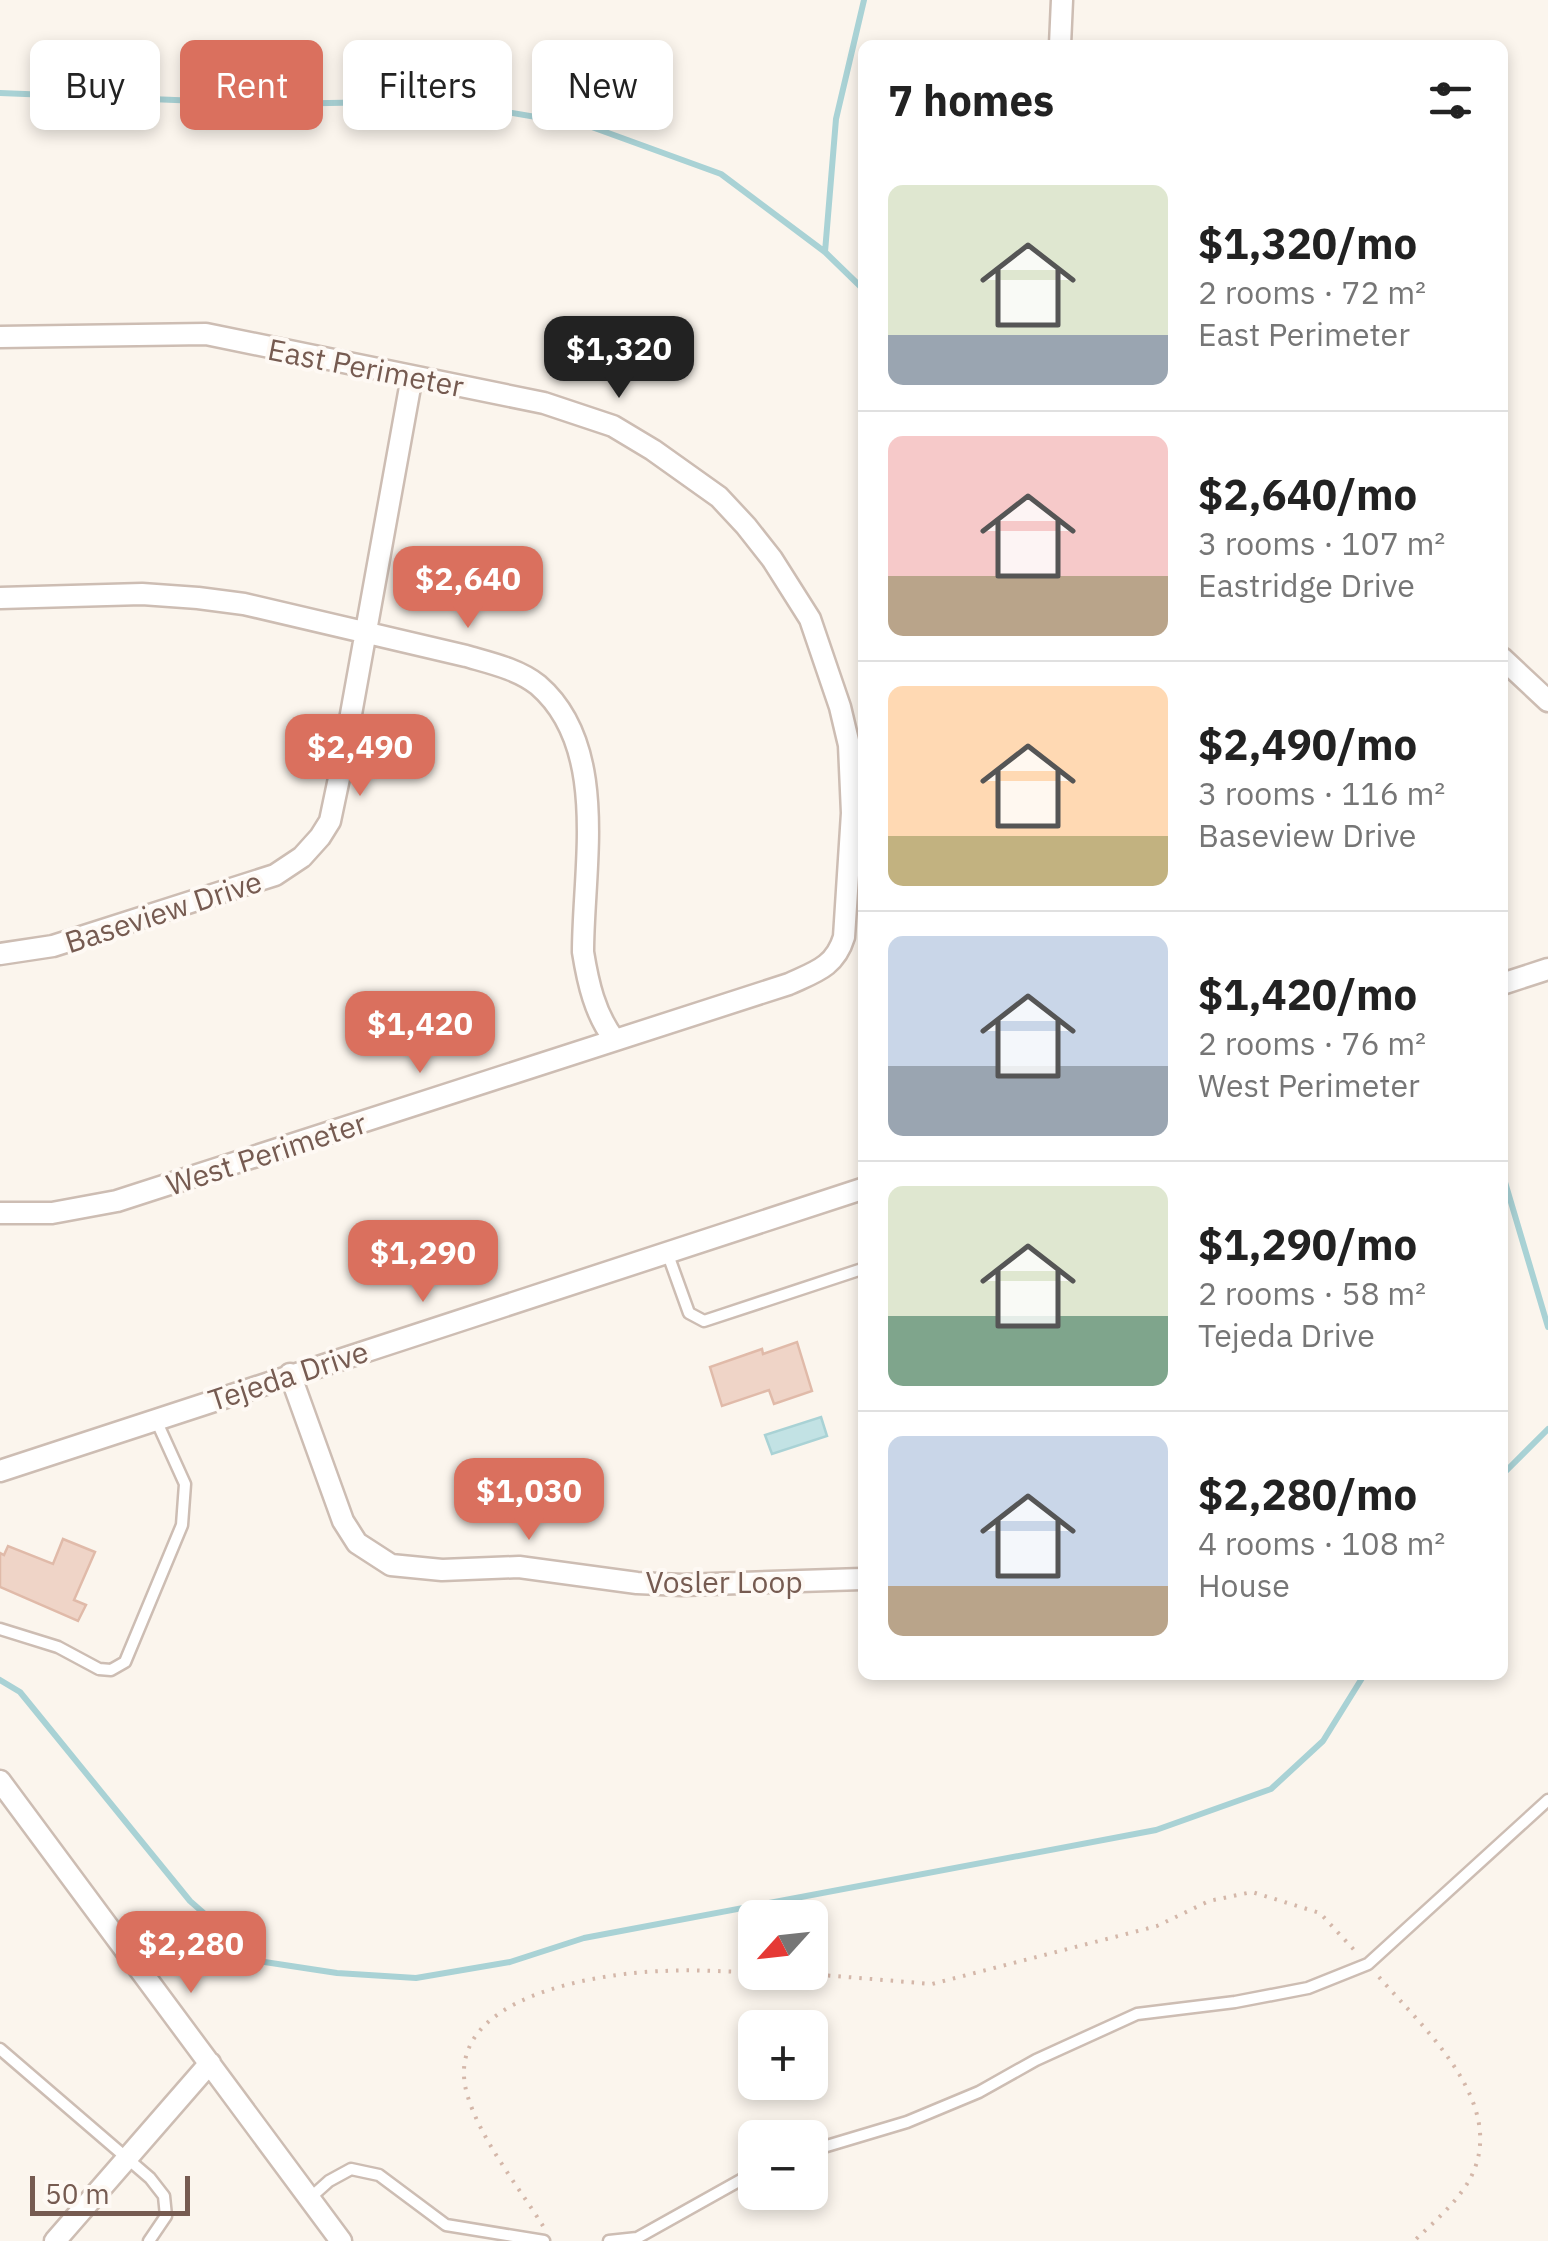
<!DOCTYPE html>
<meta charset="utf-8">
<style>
body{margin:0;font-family:"IBM Plex Sans",sans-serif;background:#f2f2f2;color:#222;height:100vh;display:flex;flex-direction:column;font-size:38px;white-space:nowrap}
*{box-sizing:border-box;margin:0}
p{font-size:32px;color:#767676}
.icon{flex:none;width:55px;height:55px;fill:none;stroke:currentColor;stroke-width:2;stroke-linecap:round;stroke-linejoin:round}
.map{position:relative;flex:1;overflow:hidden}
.details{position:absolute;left:858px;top:40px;width:650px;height:1640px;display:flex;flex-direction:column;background:#fff;border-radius:15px;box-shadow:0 5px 15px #0003}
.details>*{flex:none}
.hud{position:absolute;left:30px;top:40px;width:678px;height:90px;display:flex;gap:20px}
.needle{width:65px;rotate:243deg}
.buttons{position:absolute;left:738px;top:1900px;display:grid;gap:20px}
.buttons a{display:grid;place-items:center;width:90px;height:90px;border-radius:15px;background:#fff;box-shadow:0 5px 15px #0003;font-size:50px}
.scale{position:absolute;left:30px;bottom:25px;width:160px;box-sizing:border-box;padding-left:10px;border:5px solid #765b51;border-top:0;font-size:28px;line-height:35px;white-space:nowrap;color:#765b51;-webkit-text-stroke:8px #fef9f4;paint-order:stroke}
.price{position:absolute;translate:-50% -85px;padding:0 22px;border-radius:20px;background:#da705e;color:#fff;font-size:32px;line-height:65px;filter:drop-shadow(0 2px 5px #0008)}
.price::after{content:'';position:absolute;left:50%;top:60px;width:30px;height:22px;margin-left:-15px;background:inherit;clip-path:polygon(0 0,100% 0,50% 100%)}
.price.on{background:#222;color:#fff}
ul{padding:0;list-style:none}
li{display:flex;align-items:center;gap:30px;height:250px;padding:0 30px}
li+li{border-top:2px solid #e0e0e0}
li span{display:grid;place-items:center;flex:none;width:280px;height:200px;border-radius:15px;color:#555}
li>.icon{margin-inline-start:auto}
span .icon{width:120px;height:120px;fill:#fffc;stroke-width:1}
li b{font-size:42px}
h2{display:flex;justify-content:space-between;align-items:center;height:120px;padding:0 30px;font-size:42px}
.pill{padding:0 35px;border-radius:15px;background:#fff;box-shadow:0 5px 15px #0003;font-size:35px;line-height:90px}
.pill.on{background:#da705e;color:#fff}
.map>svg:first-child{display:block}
.water{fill:#c2e2e4;stroke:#a9d2d5;stroke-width:2.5}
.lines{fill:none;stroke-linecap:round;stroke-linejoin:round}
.stream{stroke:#a9d2d5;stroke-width:6}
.building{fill:#efd4c7;stroke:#e0baa9;stroke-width:2.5}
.lane-casing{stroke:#cdbdb3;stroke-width:15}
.street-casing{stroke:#cdbdb3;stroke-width:25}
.path{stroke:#d4b7a9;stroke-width:4;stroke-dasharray:2.5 8;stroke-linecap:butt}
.lane{stroke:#fff;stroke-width:10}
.street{stroke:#fff;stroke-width:20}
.labels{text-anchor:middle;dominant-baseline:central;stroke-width:8;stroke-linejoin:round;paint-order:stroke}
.street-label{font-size:30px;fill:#765b51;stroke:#fef9f4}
</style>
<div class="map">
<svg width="1548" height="2241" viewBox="0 0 1548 2241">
<rect width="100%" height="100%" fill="#fbf5ed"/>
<path class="water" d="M821 1417 827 1436 772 1454 765 1435Z"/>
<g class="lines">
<path class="stream" d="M0 93 273 104 441 101 589 126 721 174 825 252 862 288
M825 252 836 119 864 0
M1502 1172 1548 1327
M1502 1475 1548 1429
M0 1680 20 1692 190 1901 258 1961 337 1973 416 1978 510 1962 584 1938 1156 1830 1271 1789 1323 1741 1364 1675"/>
</g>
<path class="building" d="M797 1342 812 1391 774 1404 769 1390 722 1406 710 1367 762 1349 763 1354Z
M63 1539 95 1552 74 1600 86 1605 78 1621 0 1587V1553L4 1555 8 1546 53 1564Z"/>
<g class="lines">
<g class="lane-casing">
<path id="lane" d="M667 1252 689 1313 704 1321 862 1269
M0 1629 58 1647 99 1669 111 1670 125 1662 182 1525 185 1484 156 1420
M0 2049 150 2178 164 2196 166 2216 149 2241
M810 2151 907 2122 979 2092 1036 2060 1137 2014 1235 2002 1308 1988 1368 1964 1548 1800
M310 2198 329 2181 351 2169 379 2175 446 2225 544 2241
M609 2241 637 2238 755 2172"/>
</g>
<g class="street-casing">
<path id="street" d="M1060 45 1062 0
M0 337 206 334 544 403 613 426 653 450 719 497 746 526 772 559 810 619 840 707 849 745 852 813 844 937C835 967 815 972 789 984L117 1201 52 1213H0
M0 598 142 594 198 598 244 604 466 656C490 663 518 669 538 685 610 747 583 867 583 952 588 983 595 1014 614 1039
M1502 658 1548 701
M0 954 53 946 275 875 302 857 320 837 330 821 342 764 412 376
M1502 984 1548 969
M290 1374 343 1521 357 1543 391 1565 442 1570 519 1567 637 1583 682 1585 862 1579
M0 1471 862 1189
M0 1781 341 2241
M55 2241 210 2063"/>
</g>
<path class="path" d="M786 1972 932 1984 1157 1926 1209 1901 1252 1892 1320 1913 1356 1952
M1379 1977C1424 2029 1514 2108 1467 2184 1453 2206 1433 2223 1414 2241
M543 2226C518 2186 480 2139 467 2094 440 1997 597 1973 664 1971 694 1969 725 1972 755 1972"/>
<use href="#lane" class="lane"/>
<use href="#street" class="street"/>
</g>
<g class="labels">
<g class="street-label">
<text transform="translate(366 367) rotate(11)">East Perimeter</text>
<text transform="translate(163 911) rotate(-18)">Baseview Drive</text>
<text transform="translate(266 1153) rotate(-18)">West Perimeter</text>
<text transform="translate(288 1375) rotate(-18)">Tejeda Drive</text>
<text x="724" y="1581">Vosler Loop</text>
</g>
</g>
</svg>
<div class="buttons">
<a><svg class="needle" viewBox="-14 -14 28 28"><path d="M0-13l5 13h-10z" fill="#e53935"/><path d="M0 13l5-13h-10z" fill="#767676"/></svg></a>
<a>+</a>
<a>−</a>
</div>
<div class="scale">50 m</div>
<b class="price on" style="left:619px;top:401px">$1,320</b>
<b class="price" style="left:468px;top:631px">$2,640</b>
<b class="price" style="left:360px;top:799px">$2,490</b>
<b class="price" style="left:420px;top:1076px">$1,420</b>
<b class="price" style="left:423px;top:1305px">$1,290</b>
<b class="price" style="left:529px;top:1543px">$1,030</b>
<b class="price" style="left:191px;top:1996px">$2,280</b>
<div class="hud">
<a class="pill">Buy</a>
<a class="pill on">Rent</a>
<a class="pill">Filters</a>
<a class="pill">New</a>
</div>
<section class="details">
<h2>7 homes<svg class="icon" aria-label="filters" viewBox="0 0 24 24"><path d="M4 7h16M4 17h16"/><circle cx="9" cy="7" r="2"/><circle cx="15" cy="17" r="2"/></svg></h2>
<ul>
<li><span style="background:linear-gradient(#dfe7d0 75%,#9aa5b1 0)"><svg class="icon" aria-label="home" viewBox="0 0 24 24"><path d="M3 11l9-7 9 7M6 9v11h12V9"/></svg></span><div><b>$1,320/mo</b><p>2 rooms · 72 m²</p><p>East Perimeter</p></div></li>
<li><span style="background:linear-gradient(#f6c9c9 70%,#b9a48a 0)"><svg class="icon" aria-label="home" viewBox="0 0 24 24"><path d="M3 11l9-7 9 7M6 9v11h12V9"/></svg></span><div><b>$2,640/mo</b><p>3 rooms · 107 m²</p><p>Eastridge Drive</p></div></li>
<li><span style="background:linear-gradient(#ffd9b3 75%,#c2b280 0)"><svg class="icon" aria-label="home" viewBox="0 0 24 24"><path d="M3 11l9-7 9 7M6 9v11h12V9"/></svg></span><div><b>$2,490/mo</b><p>3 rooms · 116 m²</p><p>Baseview Drive</p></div></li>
<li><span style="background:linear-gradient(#c9d6e8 65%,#9aa5b1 0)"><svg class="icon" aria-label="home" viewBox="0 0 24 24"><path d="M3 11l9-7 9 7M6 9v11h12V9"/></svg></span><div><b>$1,420/mo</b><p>2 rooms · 76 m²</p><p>West Perimeter</p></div></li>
<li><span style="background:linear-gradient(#dfe7d0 65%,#7fa58c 0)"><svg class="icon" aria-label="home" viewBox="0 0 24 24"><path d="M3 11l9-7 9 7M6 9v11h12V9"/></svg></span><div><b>$1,290/mo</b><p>2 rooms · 58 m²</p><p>Tejeda Drive</p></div></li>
<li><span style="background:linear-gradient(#c9d6e8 75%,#b9a48a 0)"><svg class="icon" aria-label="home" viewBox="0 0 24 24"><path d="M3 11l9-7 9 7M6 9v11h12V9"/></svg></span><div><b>$2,280/mo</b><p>4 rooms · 108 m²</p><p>House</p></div></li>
</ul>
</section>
</div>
